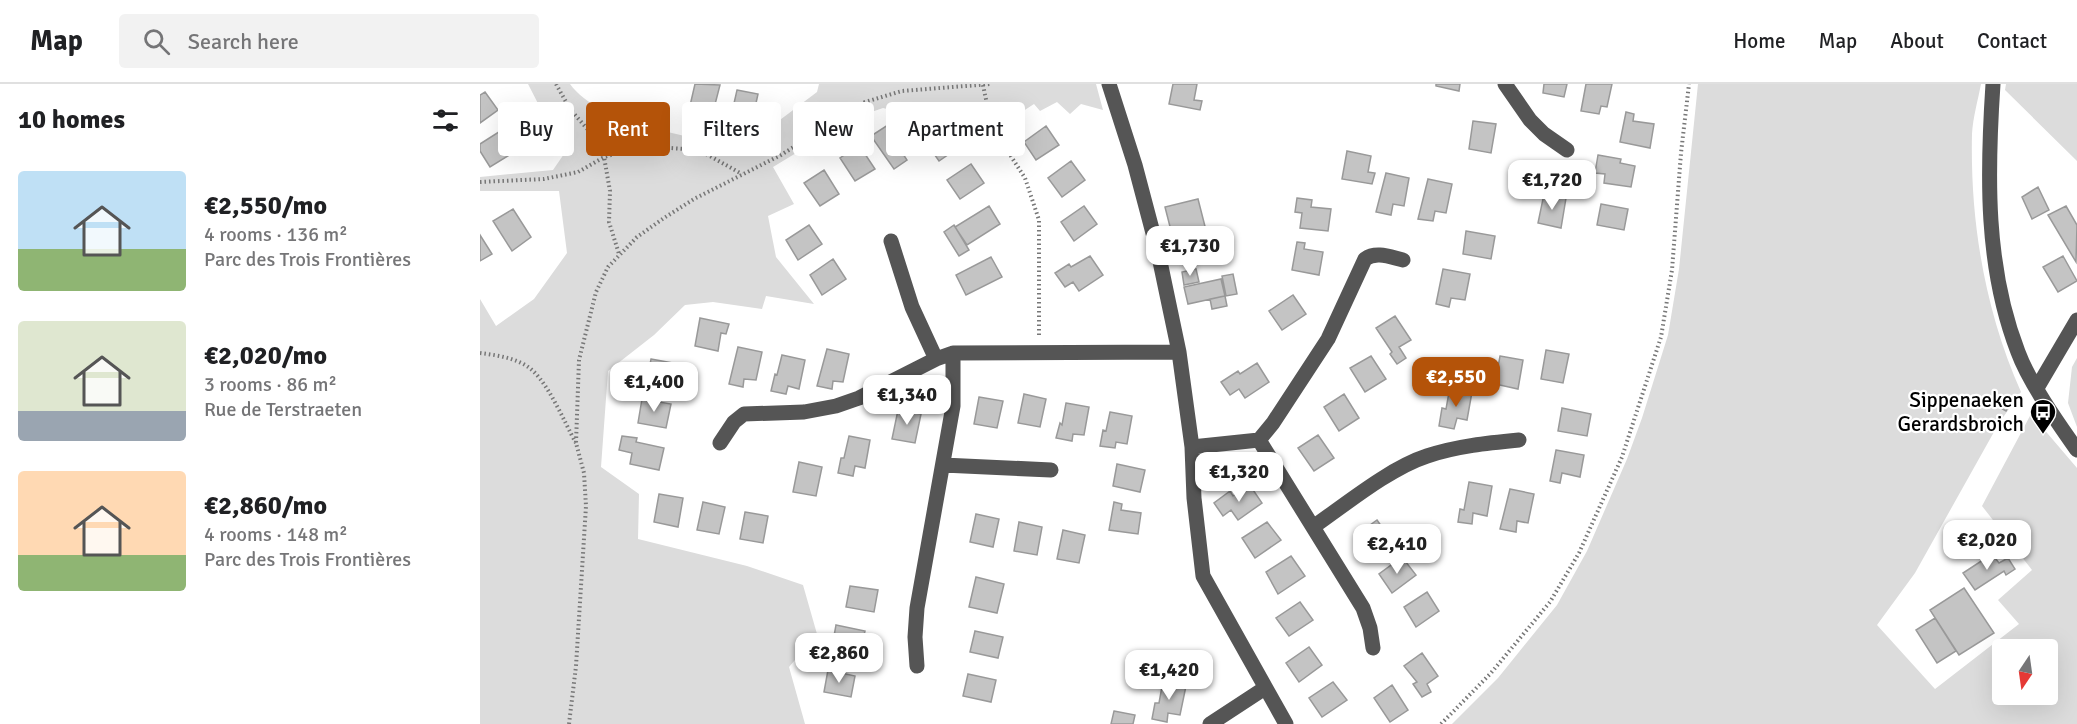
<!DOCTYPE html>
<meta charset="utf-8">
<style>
body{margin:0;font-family:Signika,sans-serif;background:#f2f2f2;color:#202124;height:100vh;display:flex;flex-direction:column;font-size:22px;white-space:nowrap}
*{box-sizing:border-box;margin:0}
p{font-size:20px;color:#757577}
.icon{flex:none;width:33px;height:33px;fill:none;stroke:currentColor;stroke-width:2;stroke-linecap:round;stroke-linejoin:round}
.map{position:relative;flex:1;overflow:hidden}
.sheet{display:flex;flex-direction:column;background:#fff;width:480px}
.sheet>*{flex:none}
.banner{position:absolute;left:18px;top:18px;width:570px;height:54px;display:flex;gap:12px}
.needle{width:39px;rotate:193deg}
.tools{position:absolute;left:1512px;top:555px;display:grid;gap:12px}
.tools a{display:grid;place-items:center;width:66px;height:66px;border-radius:6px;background:#fff;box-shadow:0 6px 24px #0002;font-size:30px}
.price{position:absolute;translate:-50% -51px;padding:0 14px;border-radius:12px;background:#fff;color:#222;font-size:20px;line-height:39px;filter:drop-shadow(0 2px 3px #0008)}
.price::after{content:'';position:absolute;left:50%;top:36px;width:18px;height:14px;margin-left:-9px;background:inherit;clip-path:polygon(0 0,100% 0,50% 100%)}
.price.current{background:#b45309;color:#fff}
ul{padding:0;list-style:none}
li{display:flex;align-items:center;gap:18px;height:150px;padding:0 18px}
li span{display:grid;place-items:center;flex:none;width:168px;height:120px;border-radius:6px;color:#555}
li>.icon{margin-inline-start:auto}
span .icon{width:72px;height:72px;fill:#fffc;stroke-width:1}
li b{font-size:26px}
h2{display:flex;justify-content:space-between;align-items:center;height:72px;padding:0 18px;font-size:26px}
.pill{padding:0 21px;border-radius:6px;background:#fff;box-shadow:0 6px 24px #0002;font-size:21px;line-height:54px}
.pill.current{background:#b45309;color:#fff}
header{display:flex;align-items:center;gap:36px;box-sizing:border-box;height:84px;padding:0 30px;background:#fff;border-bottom:2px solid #e0e0e0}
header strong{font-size:28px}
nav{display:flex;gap:33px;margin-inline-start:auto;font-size:21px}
.search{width:420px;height:54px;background:#f2f2f2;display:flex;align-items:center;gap:15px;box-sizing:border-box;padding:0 21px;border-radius:6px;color:#757577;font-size:22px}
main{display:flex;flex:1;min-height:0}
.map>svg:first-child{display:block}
.green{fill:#dcdcdc;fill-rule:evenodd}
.building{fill:#c4c4c4;stroke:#999;stroke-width:1.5}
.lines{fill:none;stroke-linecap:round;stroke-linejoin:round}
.path{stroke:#777;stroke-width:4;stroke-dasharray:1.5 3;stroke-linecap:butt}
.minor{stroke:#555;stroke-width:15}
.labels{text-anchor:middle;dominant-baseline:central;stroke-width:4.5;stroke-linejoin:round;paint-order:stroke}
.poi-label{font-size:21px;fill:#000;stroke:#fff;text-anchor:end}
</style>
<header>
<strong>Map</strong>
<div class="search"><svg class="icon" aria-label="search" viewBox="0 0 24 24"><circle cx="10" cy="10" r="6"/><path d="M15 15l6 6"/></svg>Search here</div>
<nav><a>Home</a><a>Map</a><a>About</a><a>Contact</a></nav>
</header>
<main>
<section class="sheet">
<h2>10 homes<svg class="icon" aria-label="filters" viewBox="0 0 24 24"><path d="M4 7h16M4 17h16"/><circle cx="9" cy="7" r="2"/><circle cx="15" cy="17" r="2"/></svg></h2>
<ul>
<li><span style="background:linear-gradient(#bfe0f5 65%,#8fb573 0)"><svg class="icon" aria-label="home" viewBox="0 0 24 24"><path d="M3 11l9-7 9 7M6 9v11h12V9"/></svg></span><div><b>€2,550/mo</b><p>4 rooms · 136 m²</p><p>Parc des Trois Frontières</p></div></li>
<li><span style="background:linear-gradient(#dfe7d0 75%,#9aa5b1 0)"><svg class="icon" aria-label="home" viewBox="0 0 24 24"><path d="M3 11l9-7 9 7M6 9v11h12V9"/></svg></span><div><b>€2,020/mo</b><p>3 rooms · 86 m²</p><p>Rue de Terstraeten</p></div></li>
<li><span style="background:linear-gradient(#ffd9b3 70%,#8fb573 0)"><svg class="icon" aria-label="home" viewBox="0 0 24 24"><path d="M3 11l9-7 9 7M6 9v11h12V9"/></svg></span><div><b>€2,860/mo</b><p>4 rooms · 148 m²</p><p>Parc des Trois Frontières</p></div></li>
</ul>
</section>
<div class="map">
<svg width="1597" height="640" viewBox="0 0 1597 640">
<rect width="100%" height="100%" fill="#fff"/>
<path class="green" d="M48 0H90C119 41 216 53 263 64L337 8 339 0H616L623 26 601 20 590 30 577 18 560 27 554 20 500 55 477 26 428 30 403 24 374 34 293 83 314 120 288 132 296 173 334 220 286 212 282 225 233 218 205 221 174 251 128 287 121 383 159 410 158 455 267 482 323 501 337 550 309 583 325 640H0V215L16 242 54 215 87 169 79 107H0V93L73 86 84 70Z
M1218 0H1501C1498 16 1493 33 1492 50 1490 138 1505 227 1541 308L1519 339 1435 489 1397 541 1455 605 1539 540 1518 516 1552 486 1502 422 1551 330 1597 384V640H972L1018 594 1077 521 1107 467 1147 375 1162 334 1188 251 1199 185ZM1522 566H1568V610H1522Z
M1526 0H1597V77L1525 6Z
M1597 274V343L1588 319 1592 283Z"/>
<path class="building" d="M215 0 240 1 232 32 209 26Z
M693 0H717L714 16 722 17 720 26 689 20Z
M956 0H980L979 7 956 2Z
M1064 0H1087L1084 13 1063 9Z
M1106 0H1132L1127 23 1121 22 1119 30 1101 27Z
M257 6 278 10 271 42 250 37Z
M5 8 18 26 0 39V11Z
M1146 28 1154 30 1153 37 1174 40 1170 64 1140 58Z
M414 37 430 61 421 67 427 76 414 85 391 52Z
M993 37 1016 40 1011 69 989 65Z
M468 41 482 61 459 77 445 57Z
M566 42 579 61 556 76 544 58Z
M25 44 39 65 10 83 0 67V60Z
M379 61 395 85 375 97 360 74Z
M867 67 891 72 888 88 895 89 892 100 862 95Z
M1118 71 1141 75 1140 79 1155 82 1151 103 1124 99 1125 90 1115 89Z
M591 77 605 96 582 113 568 94Z
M491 80 504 99 480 115 467 96Z
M344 86 359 110 340 122 324 99Z
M906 89 929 94 924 122 913 120 911 131 896 128Z
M948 95 972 100 966 129 955 127 953 137 938 135Z
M1558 103 1569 126 1552 135 1542 113Z
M1064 110 1086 114 1081 144 1058 139Z
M817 114 832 116 831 123 851 125 848 147 820 144 822 129 815 128Z
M718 115 730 162 697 170 685 123Z
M1121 120 1148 125 1144 146 1117 141Z
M509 122 520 140 487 161 475 143Z
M604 122 617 140 594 157 581 138Z
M1586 122 1597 141 1596 178 1568 131Z
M33 125 51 153 32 167 13 137Z
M329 141 342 160 318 176 306 156Z
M474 141 489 166 479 172 464 148Z
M986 147 1015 152 1011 175 983 170Z
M0 151 12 170 0 177Z
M817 158 825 159 824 165 843 168 839 191 812 186Z
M610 172 623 191 599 207 593 198 585 203 575 189 589 180 591 183Z
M1583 172 1597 197 1578 208 1563 183Z
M511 173 522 193 486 211 476 191Z
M353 175 366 195 342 211 330 191Z
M716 185 719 198 704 201 702 188Z
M963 185 990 190 985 216 971 214 969 223 956 220Z
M753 190 757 210 746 212 742 192Z
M741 195 745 212 708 220 704 203Z
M813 211 826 230 802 246 789 227Z
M745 212 747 222 732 225 730 215Z
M915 232 931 256 919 263 926 274 917 280 910 270 912 268 896 244Z
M220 234 249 240 246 250 241 249 238 267 215 262Z
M258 263 282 268 276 296 264 295 263 303 249 300Z
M347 265 369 270 363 298 353 297 352 305 337 302Z
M1066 266 1089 270 1083 299 1061 295Z
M302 271 325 276 319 305 308 302 306 310 291 307 295 290 297 291Z
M891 272 906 295 885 308 870 284Z
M1020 272 1043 276 1038 305 1015 300Z
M171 275 199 280 196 302 167 297Z
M777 279 789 298 765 314 759 305 750 311 741 298 758 287 760 290Z
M970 303 992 308 987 336 977 334 974 345 959 342 962 324 966 325Z
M544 310 566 315 560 343 538 339Z
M864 310 879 334 859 347 844 323Z
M499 313 523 317 517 344 494 340Z
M1523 313 1531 318 1526 327 1517 322Z
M162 315 191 320 186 344 158 339Z
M586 319 609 323 604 351 593 350 592 357 576 354 580 339 582 341Z
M1082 324 1111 330 1107 352 1078 347Z
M418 326 441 330 435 359 412 355Z
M630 328 652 332 647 360 636 358 635 364 620 362 623 346 626 347Z
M838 351 854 374 834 387 818 364Z
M142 352 157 354 156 358 184 364 179 386 150 380 152 369 139 366Z
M369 352 390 356 385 384 375 382 373 392 358 389 361 374H364Z
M1076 366 1104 371 1100 393 1082 389 1080 399 1070 397Z
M319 378 342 383 336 412 313 408Z
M637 380 665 386 660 408 633 402Z
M989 398 1012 402 1007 432 993 429 992 440 978 438 980 425 984 426Z
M769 400 782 419 758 436 751 426 743 432 734 419 750 407 753 412Z
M1030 405 1054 410 1048 439 1037 437 1036 448 1020 445Z
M179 410 203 414 198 443 174 438Z
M223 418 245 423 239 450 217 446Z
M634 418 642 420 641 426 661 429 658 450 629 446Z
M265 428 288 432 283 459 260 455Z
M496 430 519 435 513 463 490 458Z
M897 436 911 456 889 472 875 452Z
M539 438 562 443 557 471 534 467Z
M787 438 801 456 775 474 762 454Z
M583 446 605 451 599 479 577 475Z
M1512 470 1519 479 1528 474 1535 485 1526 491 1524 487 1495 506 1483 489Z
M811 472 825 492 798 510 786 488Z
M922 473 936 491 912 509 899 490Z
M496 493 524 500 517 529 489 523Z
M370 502 398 506 394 528 366 523Z
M1484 504 1514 549 1479 571 1450 526Z
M947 508 959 527 936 543 924 523Z
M820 518 833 536 809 552 796 534Z
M1455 534 1476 567 1457 579 1436 546Z
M356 541 385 547 380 568 352 563Z
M495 547 523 553 518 574 490 568Z
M829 563 842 581 819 598 806 579Z
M942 569 958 592 947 600 951 608 942 613 933 600 937 598 924 582Z
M348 586 375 592 371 613 344 608Z
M488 590 516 596 511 618 483 612Z
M683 597 706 602 700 631 688 629 687 638 672 635 675 619H679Z
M853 598 867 616 842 633 829 614Z
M912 601 928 626 910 638 894 614Z
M634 627 655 631 653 640H631Z"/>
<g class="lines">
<path class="path" d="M76 0 90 25 116 55 124 73 130 107 129 138 139 170
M503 1 508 25 518 52 545 94 559 136V252
M0 98 64 95 98 88 124 73 162 62 219 66 262 90
M0 269C15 271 31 273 45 281 66 292 84 338 96 359
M89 640 96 582 106 422 104 389 96 359 99 276 116 208 128 183 157 153 184 134 214 115 301 71 385 18 422 7 511 0
M961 640 1011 589 1070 518 1099 469 1142 373 1181 253 1192 186 1201 69 1209 0"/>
<path class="minor" d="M629 0 655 81 678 168 699 268 712 363 714 414 723 492 806 640
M1025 0 1050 36 1064 50 1087 66
M1513 0C1507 90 1505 183 1538 268 1549 298 1578 339 1597 366
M411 157 432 223 456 275
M1557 304 1597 236
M779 356 793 339 848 255 885 175C896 167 910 173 923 176
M240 359 254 338 264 330 324 328 356 322 379 314 456 275 473 269 699 268
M712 363 779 356 883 524 890 544 893 564
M463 381 571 386
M833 443C866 420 910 384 947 372 977 362 1008 359 1039 356
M437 582 435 553 437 524 473 322V269
M730 640 785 604"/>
</g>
<defs>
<g id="bus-pin" transform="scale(1.35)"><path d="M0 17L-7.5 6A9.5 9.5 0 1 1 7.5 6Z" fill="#000" stroke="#fff"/><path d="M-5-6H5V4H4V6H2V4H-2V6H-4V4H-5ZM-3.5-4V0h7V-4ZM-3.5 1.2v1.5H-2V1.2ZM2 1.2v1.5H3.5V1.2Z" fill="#fff"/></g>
</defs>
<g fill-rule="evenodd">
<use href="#bus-pin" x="1563" y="328"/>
</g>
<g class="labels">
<g class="poi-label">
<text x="1544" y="316">Sippenaeken<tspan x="1544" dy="24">Gerardsbroich</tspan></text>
</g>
</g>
</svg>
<div class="tools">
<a><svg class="needle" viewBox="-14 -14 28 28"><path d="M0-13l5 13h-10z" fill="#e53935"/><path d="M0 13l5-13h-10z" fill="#757577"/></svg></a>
</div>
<b class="price" style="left:1072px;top:127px">€1,720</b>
<b class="price" style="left:710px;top:193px">€1,730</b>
<b class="price current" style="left:976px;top:324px">€2,550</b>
<b class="price" style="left:174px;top:329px">€1,400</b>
<b class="price" style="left:427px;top:342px">€1,340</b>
<b class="price" style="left:759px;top:419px">€1,320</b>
<b class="price" style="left:1507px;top:487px">€2,020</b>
<b class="price" style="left:917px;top:491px">€2,410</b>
<b class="price" style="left:359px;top:600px">€2,860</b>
<b class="price" style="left:689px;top:617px">€1,420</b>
<div class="banner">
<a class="pill">Buy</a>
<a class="pill current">Rent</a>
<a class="pill">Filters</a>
<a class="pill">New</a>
<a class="pill">Apartment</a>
</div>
</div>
</main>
